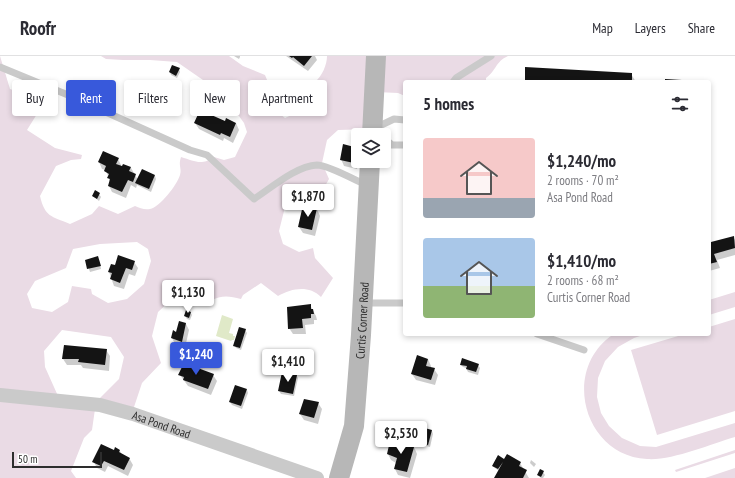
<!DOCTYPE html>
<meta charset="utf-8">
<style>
body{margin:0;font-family:"PT Sans Narrow",sans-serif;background:#f2f2f3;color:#2b2b33;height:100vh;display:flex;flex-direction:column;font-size:15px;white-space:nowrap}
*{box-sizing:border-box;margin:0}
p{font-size:13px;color:#7c7c81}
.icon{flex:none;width:22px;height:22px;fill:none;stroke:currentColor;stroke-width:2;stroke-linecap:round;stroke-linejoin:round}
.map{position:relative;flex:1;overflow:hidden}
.side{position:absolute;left:403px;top:24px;width:308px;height:256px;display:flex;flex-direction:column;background:#fff;border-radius:4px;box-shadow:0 2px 6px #0003}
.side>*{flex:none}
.banner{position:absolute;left:12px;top:24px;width:331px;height:36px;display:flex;gap:8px}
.fabs{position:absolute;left:351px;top:72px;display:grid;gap:8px}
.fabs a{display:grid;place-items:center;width:40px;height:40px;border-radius:4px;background:#fff;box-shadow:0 2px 6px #0003;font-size:20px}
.scale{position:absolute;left:12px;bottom:10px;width:90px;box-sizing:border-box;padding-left:4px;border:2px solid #2d2d2d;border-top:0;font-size:11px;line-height:14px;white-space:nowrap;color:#2d2d2d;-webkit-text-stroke:3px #fff;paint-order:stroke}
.price{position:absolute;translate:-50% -34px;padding:0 9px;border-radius:4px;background:#fff;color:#222;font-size:13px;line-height:26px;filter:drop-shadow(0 1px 2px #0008)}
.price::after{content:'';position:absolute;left:50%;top:24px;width:12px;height:9px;margin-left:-6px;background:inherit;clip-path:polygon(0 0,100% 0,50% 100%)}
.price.selected{background:#3859db;color:#fff}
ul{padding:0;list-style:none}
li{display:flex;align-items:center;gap:12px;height:100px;padding:0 20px}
li span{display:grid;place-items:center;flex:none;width:112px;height:80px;border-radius:4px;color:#555}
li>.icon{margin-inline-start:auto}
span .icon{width:48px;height:48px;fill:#fffc;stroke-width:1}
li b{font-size:17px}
h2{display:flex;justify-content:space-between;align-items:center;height:48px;padding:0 20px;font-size:17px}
.pill{padding:0 14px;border-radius:4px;background:#fff;box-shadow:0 2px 6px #0003;font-size:14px;line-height:36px}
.pill.selected{background:#3859db;color:#fff}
header{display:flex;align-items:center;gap:24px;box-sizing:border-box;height:56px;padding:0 20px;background:#fff;border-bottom:1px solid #e1e1e2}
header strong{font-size:19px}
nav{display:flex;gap:22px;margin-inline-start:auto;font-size:14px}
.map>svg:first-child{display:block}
.green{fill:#eadbe5;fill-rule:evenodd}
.water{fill:#e0e9c8}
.shadow{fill:#0003}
.building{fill:#141414}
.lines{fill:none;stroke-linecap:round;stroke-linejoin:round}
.lane{stroke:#cacaca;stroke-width:7}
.street{stroke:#cacaca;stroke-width:14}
.secondary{stroke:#b7b7b7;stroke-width:20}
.labels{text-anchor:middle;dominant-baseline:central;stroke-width:4;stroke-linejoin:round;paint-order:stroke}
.street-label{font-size:12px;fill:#2d2d2d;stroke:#fff}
</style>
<header>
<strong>Roofr</strong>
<nav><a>Map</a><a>Layers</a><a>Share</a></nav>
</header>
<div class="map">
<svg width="735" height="422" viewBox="0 0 735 422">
<rect width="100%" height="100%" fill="#fff"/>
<path class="green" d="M0 0 10 33 34 42 42 50 27 74 55 92 82 99 81 103 71 104 56 110 40 140C45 161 51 160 70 168L92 158 99 150 118 158 135 150C140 152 144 154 150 153 160 151 177 129 180 119 182 112 178 110 181 101 195 105 201 110 214 101L224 104 235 101 247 76 244 67 239 60 207 44 203 24 177 6 150 4H123L106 3 101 0H229L243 10 265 19 272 36 275 54 285 62 300 55 303 48V31C307 29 312 28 315 26 322 20 327 9 327 0H508C495 6 497 14 486 22V26H405V40L398 37 376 36 372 73 338 74 327 84 322 107 329 123 320 139H310L301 137 286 147 279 175 283 188 299 196 313 192 315 202 333 222 321 241C309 229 292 232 278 240L261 227 243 239 241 243C229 240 221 239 211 245L173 242 158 256 152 280 161 307 142 327 133 354 96 346 92 374 84 382 71 415 76 422H0ZM137 186 148 193 151 205 144 228 127 243 108 247 92 238 91 233 72 230 68 246 52 256 32 252 27 238 35 225 66 212 73 193 100 188ZM62 274 111 281 124 301 119 323 97 345 58 340 45 311 44 295Z
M735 236V251L709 259V244Z
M735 263V355L657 379 631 294 685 278H709V271Z
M614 278H646L634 282 618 291 605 305 598 322 597 341 601 357 609 370 622 382 640 390 656 391 735 367V381C711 388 671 405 647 403 584 400 560 313 614 278Z
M735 394V397L676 416 675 414Z
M735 412V422H705Z"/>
<path class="water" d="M222 259 233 263 229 277 233 278V280H235L234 284H232L231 285 216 280Z"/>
<path class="shadow" d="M234 0H240V1L239 3Z
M286 0H315L317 4 308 15Z
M179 13 180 16 177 22 171 19 170 16Z
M631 18 636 26H526Z
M93 27 96 30 95 33 92 30Z
M107 30 109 32 106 41 102 40 100 37Z
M195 67H236L239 74 233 87 224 82 223 85 199 73Z
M357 93 358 105H359L357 113 344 110 341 103Z
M103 96 118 103 121 109V111L124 109 131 112 138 124 142 115 155 120 156 123 151 136 137 129 136 132 131 129 126 142 112 136 109 130 110 126 106 114 102 113 99 106Z
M99 138 101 141 99 145 93 140Z
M304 150 317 153 320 160 315 180 303 177 299 171Z
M733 181 735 184V199L717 204 720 212 709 215V187Z
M86 204H99L101 213 90 216Z
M134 206 138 212 135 220 129 218 124 233 114 230 109 216 115 210Z
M310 249 316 260 317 264H314V268L305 269 306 278H293L289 272Z
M190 256 192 259 190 264 187 263 185 260Z
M180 266 186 268 189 274 185 292 175 288 172 282 177 277Z
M245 274 247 277 241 294 236 292 235 290Z
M106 294 110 300 109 315 83 312 81 309H67L63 303Z
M428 303 431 310V312L434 313 438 319 435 329 416 324 412 318Z
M461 309H478L480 312 478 319 468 316 466 312 463 311Z
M180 319H213L217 325 211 339 188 330Z
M296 319 298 322 294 340 281 338 279 335Z
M247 334 248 337 242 353 232 349 230 346Z
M318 347 322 353 318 368 304 364 300 358Z
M432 375 433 378 430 391 405 384 403 382Z
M414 391 417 398 410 422 398 419 395 413 396 407 391 404 388 398Z
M115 393 120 395 122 399 129 402 133 409 128 420 108 410 105 416 97 412 94 406 114 395Z
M503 403 520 407 529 422H495L499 415 495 412 493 410Z
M531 404 536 408 534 411 530 407Z
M543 416 545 419 543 422H541L538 419Z"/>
<path class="building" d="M289 0H312L304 10 293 1 292 2Z
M172 9 180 12 176 20 169 16Z
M525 11 632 17V26H525Z
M665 23 682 24V26H665Z
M102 27 108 29 105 39 99 37Z
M200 54 225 65 226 62 236 67 230 81 221 77 220 79 194 67Z
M343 88 358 92 354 107 340 104Z
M103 95 119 102 116 108 122 110 123 108 131 111 129 115 136 118 133 126 128 124 122 136 108 130 110 123 107 122 109 118 104 115 106 110 98 106Z
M142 113 155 119 149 133 135 127Z
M95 134 100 137 97 143 92 140Z
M303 149 317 152 312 174 298 171Z
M734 180 735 192 714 198 717 206 709 208V185H711V186Z
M118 199 135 205 132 214 126 212 120 227 110 223 112 217 108 216 111 208 115 209Z
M98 200 101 210 87 213 85 204Z
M311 248V253H313L314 258H311V262L302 263 303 272 288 273 287 251Z
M186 254 191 256 189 262 184 260Z
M179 265 186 267 182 286 171 282 173 274 176 276Z
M239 271 246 273 240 292 233 290Z
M64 289 107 293 105 309 78 306 79 303H62Z
M417 299 428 303 426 310 435 312 431 324 411 318Z
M462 302 479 308 476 316 466 313 467 310 460 309Z
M184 307 214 318 208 333 183 324 184 321 178 319Z
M282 316 297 319 293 338 278 335Z
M235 329 247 333 241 350 229 346Z
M304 343 319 346 314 362 299 358Z
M406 367 432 374 428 389 402 382Z
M390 385 395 387V385L414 391 407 416 394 413 397 402 387 398Z
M101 388 114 394 115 391 120 394 119 396 130 402 124 414 104 405 101 410 92 406Z
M507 398 521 406 519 410 527 414 523 422H494L503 406 498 413 492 410 498 399 504 403Z
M540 413 544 415 541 421 537 419Z"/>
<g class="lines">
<path class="lane" d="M0 11 68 39 190 94 207 99 254 143C271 132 296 110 317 109 328 109 355 124 366 129
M453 26 456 22 491 0
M375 72 394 63 405 64
M384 82 392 89H405
M363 247H405
M537 278 584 294"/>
<path class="street" id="s1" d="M0 339 100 349 133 358 317 422"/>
<g class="secondary">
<path d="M372 79 376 0"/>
<path id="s2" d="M339 422 354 370 361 279 370 105"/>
</g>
</g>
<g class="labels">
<g class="street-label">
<text stroke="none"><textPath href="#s2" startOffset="160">Curtis Corner Road</textPath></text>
<text stroke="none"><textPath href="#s1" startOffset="165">Asa Pond Road</textPath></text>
</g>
</g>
</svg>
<div class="fabs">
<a><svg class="icon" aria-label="layers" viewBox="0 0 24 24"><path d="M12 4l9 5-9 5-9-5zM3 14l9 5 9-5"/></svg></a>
</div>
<div class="scale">50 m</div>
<b class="price" style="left:308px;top:162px">$1,870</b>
<b class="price" style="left:188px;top:258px">$1,130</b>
<b class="price selected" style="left:196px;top:320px">$1,240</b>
<b class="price" style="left:288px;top:327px">$1,410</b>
<b class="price" style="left:401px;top:399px">$2,530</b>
<div class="banner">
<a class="pill">Buy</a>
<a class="pill selected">Rent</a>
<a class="pill">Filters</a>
<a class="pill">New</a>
<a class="pill">Apartment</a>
</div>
<section class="side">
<h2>5 homes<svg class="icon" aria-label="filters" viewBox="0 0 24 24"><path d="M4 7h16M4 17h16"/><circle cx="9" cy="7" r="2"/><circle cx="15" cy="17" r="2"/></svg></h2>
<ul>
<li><span style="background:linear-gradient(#f6c9c9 75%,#9aa5b1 0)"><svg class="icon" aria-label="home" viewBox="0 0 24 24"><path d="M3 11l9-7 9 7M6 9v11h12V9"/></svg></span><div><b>$1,240/mo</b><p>2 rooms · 70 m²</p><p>Asa Pond Road</p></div></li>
<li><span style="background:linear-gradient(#a9c7e8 60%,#8fb573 0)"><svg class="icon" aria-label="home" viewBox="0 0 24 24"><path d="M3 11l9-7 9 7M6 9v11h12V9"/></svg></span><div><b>$1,410/mo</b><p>2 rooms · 68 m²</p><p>Curtis Corner Road</p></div></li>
</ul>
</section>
</div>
